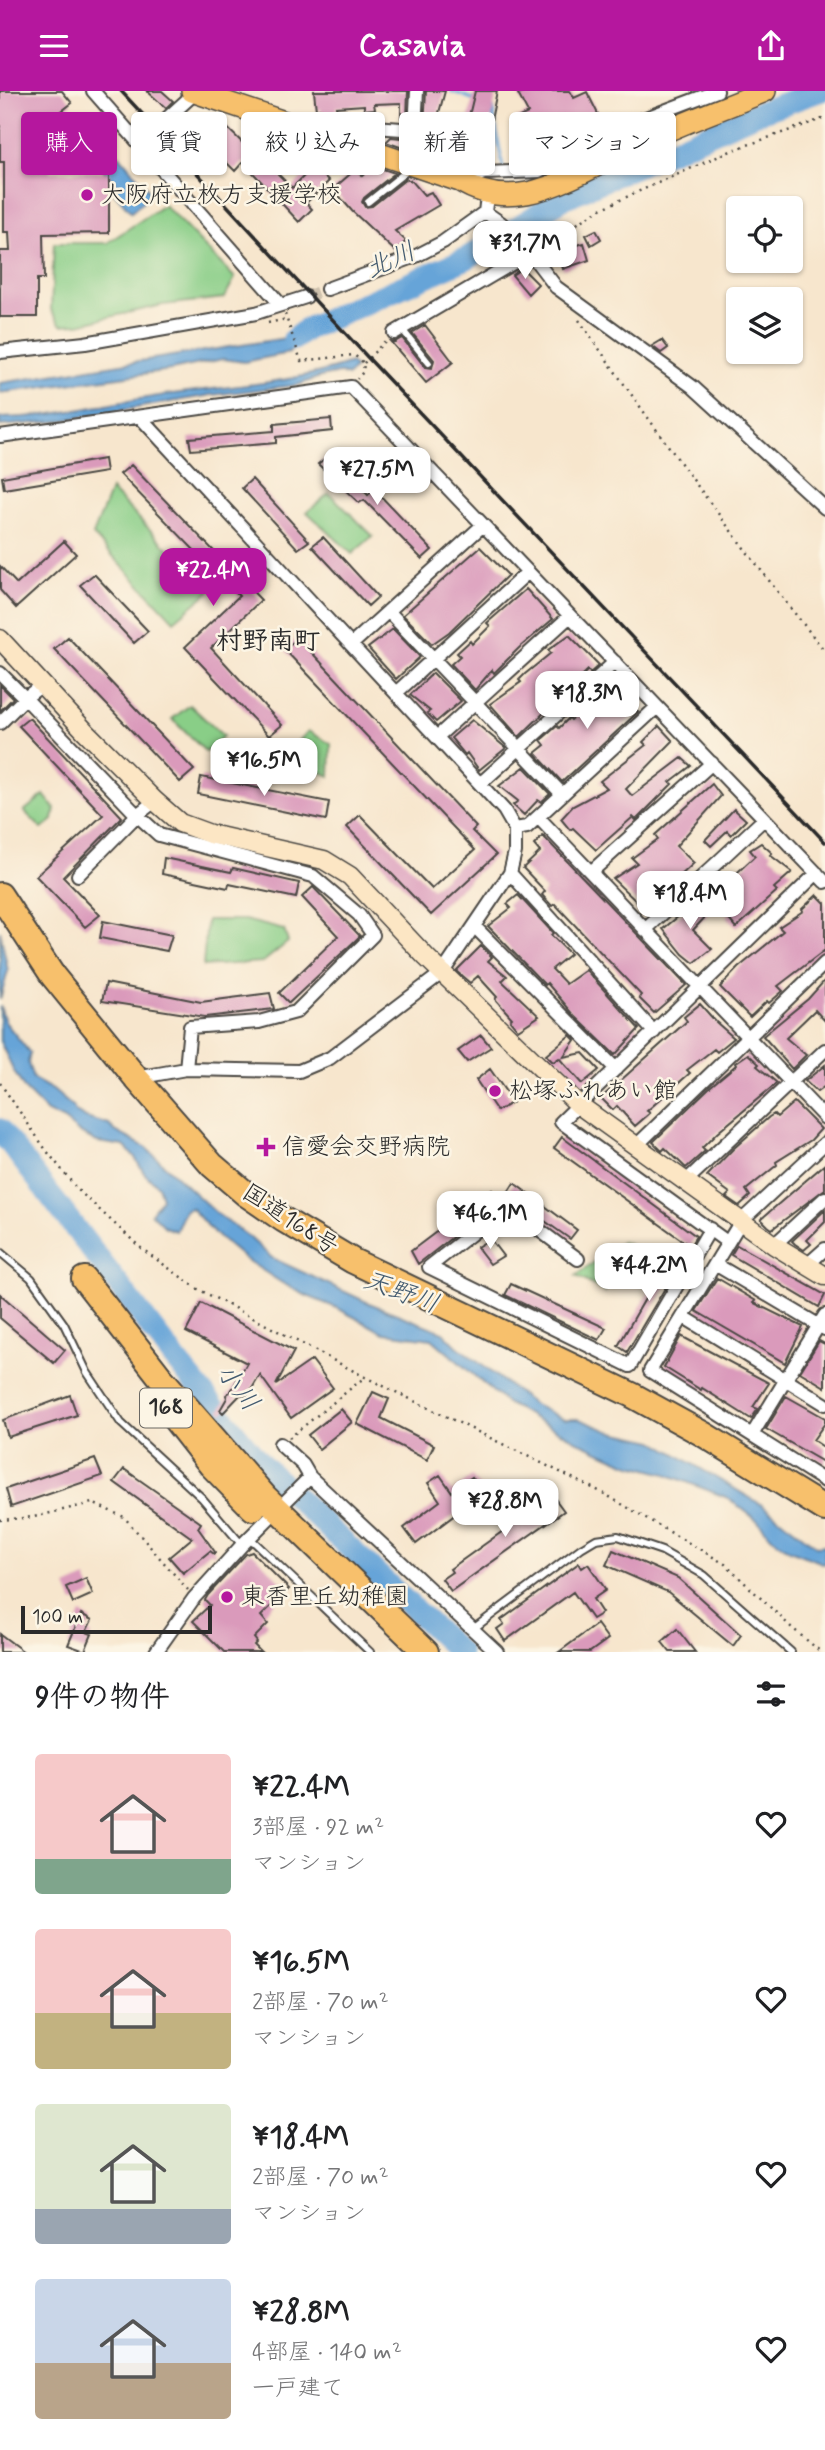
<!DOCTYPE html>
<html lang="ja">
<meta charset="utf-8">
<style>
body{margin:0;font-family:Mynerve,"Klee One",sans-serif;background:#f2f2f2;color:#202124;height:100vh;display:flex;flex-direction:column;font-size:26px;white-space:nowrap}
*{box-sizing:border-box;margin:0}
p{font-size:23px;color:#757577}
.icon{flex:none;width:38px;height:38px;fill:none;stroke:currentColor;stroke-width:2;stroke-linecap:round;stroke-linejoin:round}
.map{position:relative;height:1561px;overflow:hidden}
.panel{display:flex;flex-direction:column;background:#fff;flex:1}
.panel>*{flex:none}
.top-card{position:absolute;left:21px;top:21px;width:784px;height:63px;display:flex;gap:14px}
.controls{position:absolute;left:726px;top:105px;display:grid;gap:14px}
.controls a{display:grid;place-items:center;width:77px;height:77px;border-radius:7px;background:#fff;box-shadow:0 2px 5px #0004;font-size:35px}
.scale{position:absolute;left:21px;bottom:18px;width:191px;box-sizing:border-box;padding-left:7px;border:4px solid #2b2b2b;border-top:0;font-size:19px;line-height:24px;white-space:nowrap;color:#2b2b2b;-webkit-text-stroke:5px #fcf5e5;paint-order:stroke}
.price{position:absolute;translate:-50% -60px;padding:0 16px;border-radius:14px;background:#fff;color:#222;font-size:23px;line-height:46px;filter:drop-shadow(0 2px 4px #0008)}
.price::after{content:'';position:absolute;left:50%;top:42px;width:21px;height:16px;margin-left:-10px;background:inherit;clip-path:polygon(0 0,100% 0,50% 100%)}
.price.on{background:#b5179e;color:#fff}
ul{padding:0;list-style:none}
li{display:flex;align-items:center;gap:21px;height:175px;padding:0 35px}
li span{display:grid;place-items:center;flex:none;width:196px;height:140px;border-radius:7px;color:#555}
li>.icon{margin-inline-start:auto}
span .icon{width:84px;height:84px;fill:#fffc;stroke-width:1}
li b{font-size:30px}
h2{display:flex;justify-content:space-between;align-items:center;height:84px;padding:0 35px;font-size:30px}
.chip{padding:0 24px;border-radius:7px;background:#fff;box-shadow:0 2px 5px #0004;font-size:24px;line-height:63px}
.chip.on{background:#b5179e;color:#fff}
header{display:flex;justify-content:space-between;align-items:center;height:91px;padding:0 35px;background:#b5179e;color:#fff;font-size:32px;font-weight:700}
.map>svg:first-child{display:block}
.green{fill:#89ce87;stroke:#5a7c59;stroke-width:2}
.water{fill:#66a4d8;stroke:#486882;stroke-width:2}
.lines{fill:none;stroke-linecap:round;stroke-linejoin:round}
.stream{stroke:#66a4d8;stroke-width:3.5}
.river{stroke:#66a4d8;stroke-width:23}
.building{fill:#da9abb}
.street-tunnel{stroke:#cec1ad;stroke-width:12;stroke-dasharray:12 6;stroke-linecap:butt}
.lane-casing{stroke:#4a4743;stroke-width:10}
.street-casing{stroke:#4a4743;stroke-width:16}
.secondary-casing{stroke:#4a4743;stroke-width:21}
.primary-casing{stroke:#4a4743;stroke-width:24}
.highway-casing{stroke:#4a4743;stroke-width:28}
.path{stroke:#4a4743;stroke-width:2.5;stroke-dasharray:2 5;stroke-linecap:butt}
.lane{stroke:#fff;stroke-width:6}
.street{stroke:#fff;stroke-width:12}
.secondary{stroke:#fce6c4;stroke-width:18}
.primary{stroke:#f7c06c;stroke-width:21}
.highway{stroke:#f7c06c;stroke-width:24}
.rail{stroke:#2b2b2b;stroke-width:3.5}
.poi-dot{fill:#b5179e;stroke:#fcf5e5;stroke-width:2.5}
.labels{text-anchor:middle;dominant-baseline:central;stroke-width:5;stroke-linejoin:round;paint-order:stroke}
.shield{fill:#fcf5e5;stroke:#6a6863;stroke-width:2}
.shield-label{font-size:23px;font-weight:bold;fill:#2b2b2b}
.poi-label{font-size:24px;fill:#2b2b2b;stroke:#fcf5e5;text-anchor:start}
.street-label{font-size:24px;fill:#2b2b2b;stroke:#fcf5e5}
.water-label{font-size:26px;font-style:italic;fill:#435b70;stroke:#fcf5e5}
.neighbourhood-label{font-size:26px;font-weight:bold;fill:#2b2b2b;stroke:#fcf5e5}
</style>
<header><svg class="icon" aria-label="menu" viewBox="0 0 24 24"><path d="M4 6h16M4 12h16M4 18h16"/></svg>Casavia<svg class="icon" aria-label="share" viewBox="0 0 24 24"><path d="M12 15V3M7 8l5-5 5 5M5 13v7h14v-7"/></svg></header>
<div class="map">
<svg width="825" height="1561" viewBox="0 0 825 1561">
<rect width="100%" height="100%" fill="#fcf5e5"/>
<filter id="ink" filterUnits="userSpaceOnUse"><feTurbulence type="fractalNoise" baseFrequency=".0143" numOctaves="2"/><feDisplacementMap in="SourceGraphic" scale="14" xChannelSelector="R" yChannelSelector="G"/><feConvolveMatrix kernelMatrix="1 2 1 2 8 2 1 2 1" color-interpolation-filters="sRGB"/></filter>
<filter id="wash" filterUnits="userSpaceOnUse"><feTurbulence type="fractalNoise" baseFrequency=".00686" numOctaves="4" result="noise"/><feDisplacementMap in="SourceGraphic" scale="28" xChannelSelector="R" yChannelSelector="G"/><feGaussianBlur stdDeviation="1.57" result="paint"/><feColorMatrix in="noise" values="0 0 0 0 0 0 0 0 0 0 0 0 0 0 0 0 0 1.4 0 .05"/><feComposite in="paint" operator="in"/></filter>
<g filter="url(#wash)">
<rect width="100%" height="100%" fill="#f7e6cd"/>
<path class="green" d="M164 114 235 187 224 207 163 214 78 233 61 234 51 219 54 152H107Z
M111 399 210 500 174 530 93 444Z
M329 402 373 445 352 463 307 421Z
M190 614 223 645 206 661 172 628Z
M308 640 331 653 330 685 285 666Z
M44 704 55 718 53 729 42 738 24 720Z
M207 829H245L284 839 288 851 263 871 203 875Z
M622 1151 634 1156 605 1201 576 1185Z"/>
<path class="water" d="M119 64 152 103 131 121 113 100 119 95 103 78Z
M318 230 322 237 303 245 289 262 244 271 223 268 171 279 0 302V292L286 247Z
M351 272 355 277 348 285 339 282 320 286 298 294 211 304 59 330 0 335V327C56 326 110 312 165 304 228 295 291 293 351 272Z
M0 840 8 880 0 909Z
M0 915 5 931 30 962 28 972 33 988 53 999 74 1017V1020L86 1027 109 1034 115 1040 145 1056 217 1123 249 1146 272 1167 369 1212 443 1241 457 1255 534 1314 564 1328H579L609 1340 654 1350 762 1414 816 1455 825 1454V1473L790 1459 771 1446 758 1430 728 1407 666 1383 628 1373 583 1353 506 1312 432 1248 384 1242 337 1217 307 1205 282 1192 245 1168 214 1142 191 1117 185 1119 176 1140 165 1136 151 1122 162 1107 158 1095 144 1082 134 1065 124 1055 97 1051 80 1042 64 1029 47 1021 25 999 13 979 0 950Z"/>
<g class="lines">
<path class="stream" d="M451 0 475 9
M492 16 503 77
M563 79 612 55
M505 84 506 89 532 86"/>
<path class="river" d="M294 248 307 238 467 167 566 106 752 24 819 0
M0 1039 175 1268 260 1372 459 1561"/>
</g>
<g id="blocks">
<path class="building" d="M0 0H62L72 12 35 41 66 40V56L49 57 50 81H109V142L43 143 44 188H37V226H0V160H10L9 141H4V71H0Z
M147 0H162L173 10 166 17Z
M314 0H408L407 27H401V12L374 13 375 18 364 19V14L336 16 338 33 333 34 322 30 321 18 316 19Z
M426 0H445L437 29 466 37 475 0H497L489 39 480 37 476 54 435 44 433 47 424 36Z
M525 0H570L574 7 587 1 603 33 524 72 511 47 521 41 515 28 528 22 518 3Z
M214 24 257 66 280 43 287 46 296 54 273 78 292 97 314 75 329 90 306 112 312 118 299 131 243 71 235 80 196 41Z
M391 46 411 48 426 65 386 51Z
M374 75 395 82 364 107 362 111 365 116 372 115 406 88 412 90 424 104 431 101 439 114 395 140 406 150 396 161 352 120 333 98 356 78 362 85Z
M596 139 601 148 591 154 586 144Z
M584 152 589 169 563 178 558 160Z
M522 177 538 193 528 203 512 184Z
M425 234 453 271 426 292 390 250 395 251 402 247 425 276 432 277 434 269 412 242Z
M662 249 668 257 661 262 652 255Z
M331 328 332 340 276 346V352L191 359 189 347 274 340V333Z
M329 364 368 404 374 398 432 459 422 468 364 409 359 412 318 373Z
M104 368 106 381 4 398 2 386Z
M131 374 261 509 211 557 282 634 269 645 185 556 239 505 120 383Z
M252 388 309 450 298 458 242 397Z
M323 446 378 506 368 515 312 455Z
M64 450 76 463 16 517 0 499V475L17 493Z
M480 456 508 484 449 541 432 553 403 524Z
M94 483 148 540 134 552 80 494Z
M526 498 553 528 519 557 494 582 492 579 475 599 451 573 460 565 457 562 470 550 472 553 490 535 487 532Z
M393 538 420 566 396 588 368 557Z
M569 544 599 574 590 582 588 579 519 646 490 613 521 591 519 589 525 583 551 562 548 559Z
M68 546 194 679 180 691 54 558Z
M298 547 476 736 472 740 496 764 431 824 347 736 360 724 432 798 475 759 284 558Z
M433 582 461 610 436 631 427 622 430 620 410 604Z
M615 588 636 612 632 615 638 621 562 691 535 662 545 654 541 649 557 635 559 637 569 627 571 629 599 607 596 604Z
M0 594 13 607 0 620Z
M29 627 122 726 63 786 100 824 85 836 36 785 103 724 19 635Z
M472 629 506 657 479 679 467 662 465 664 451 647Z
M659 635 673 650 626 698 632 705 682 667 691 675 670 691 672 693 636 729 633 726 596 759 573 737 570 739 561 728 573 715 607 697 600 690 646 654 643 651Z
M524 676 550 703 541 711 538 709 524 724 513 714 518 710 499 695Z
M201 686 329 711 326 729 198 703Z
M712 693 721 705 676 755 694 772 659 805 643 817 613 788 637 772 632 767 658 748 655 744Z
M734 718 746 729 731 744 727 740 711 755 705 749Z
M543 745 686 894 654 922 639 907 641 904 555 813 552 815 542 804 545 800 523 777 540 761 534 754Z
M761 752 772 762 770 764 792 781 774 797 777 800 736 837 726 825 737 816 720 800 712 807 704 798 720 786 726 792 755 765 750 759Z
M164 767 231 781 233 777 299 792 296 807 229 793 228 797 162 783Z
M313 796 360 845 289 912 279 902 338 845 302 806Z
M518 804 553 842 551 844 570 863 552 878 566 893 586 879 639 938 615 964 575 925 547 892 545 894 488 835 511 817 507 813Z
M817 804 825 812V859L778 895 783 900 769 912 767 910 750 926 720 896 738 877 783 840 779 836 803 820 802 818Z
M701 807 712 819 693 839 712 858 694 872 683 863 663 838Z
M103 830 172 844 167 860 100 847Z
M481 855 492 866 488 870 507 885 502 890 539 925 518 939 510 929 512 927 495 908 497 906 478 885 470 892 456 880Z
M825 889V930L815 919 786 947 806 964 792 978 763 945 808 908Z
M106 892 201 911 270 902 274 918 205 926 102 910Z
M700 913 716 931 734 947 717 961 714 958 687 979 690 982 647 1020 650 1022 635 1035 617 1015 613 1019 601 1007 687 930 684 926Z
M481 944 491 956 467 971 458 960Z
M570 944 575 949 563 966 583 962 599 979 582 993 559 967 553 971 546 964Z
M748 963 759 973 757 975 777 992 717 1042 702 1057 705 1060 686 1077 665 1057 662 1060 653 1051 711 995 736 974 735 972Z
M825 974V995L817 1001 805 990Z
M490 978 513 1011 497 1020 476 989Z
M794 1011 821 1038 811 1049 776 1071 777 1074 746 1099 750 1105 739 1115 726 1106 730 1102 707 1085 733 1058 769 1026 774 1023 777 1026Z
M562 1046 696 1145 690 1155 554 1057Z
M825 1073V1098L772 1138 768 1135 761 1128Z
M514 1092 577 1139 570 1148 507 1103Z
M492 1099 500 1109 418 1173 411 1160Z
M825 1119V1131L807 1149 811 1153 804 1159 795 1153 792 1150Z
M490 1148 503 1165 490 1173 477 1156Z
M737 1154 825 1204 819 1216 731 1164Z
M669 1166 680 1172 627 1261 618 1255Z
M717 1187 756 1210 754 1212 803 1236 785 1272 696 1220Z
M511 1193 606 1237 599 1249 505 1204Z
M0 1203 65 1259 54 1272 0 1227Z
M201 1212 294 1260 276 1294 312 1269 333 1297 291 1327 260 1284 247 1306 241 1303 223 1322 220 1319 227 1307 226 1304 231 1300 247 1272 186 1241Z
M681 1245 769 1292 753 1316 758 1318 751 1328 702 1297 701 1299 664 1276Z
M819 1250 825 1253V1296L800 1281Z
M373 1301 389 1308 381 1327 434 1354 427 1369 357 1333Z
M70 1304 77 1324 8 1346 3 1329Z
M786 1305 825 1327V1332L813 1349 825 1357V1372L766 1338Z
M341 1318 352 1331 319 1358 308 1344Z
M95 1368 102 1385 11 1416 6 1398Z
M124 1378 201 1432 198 1437 215 1461 214 1463 210 1460 183 1482 169 1466 192 1447 114 1391Z
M440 1384 452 1401 472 1386 484 1402 416 1453 404 1437 440 1410 428 1392Z
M553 1405 564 1420 451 1500 442 1488 452 1481 450 1478 517 1430 507 1417 523 1406 533 1419Z
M613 1459 678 1487 741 1544 733 1555 668 1501 606 1474Z
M252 1461 289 1498 261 1525 268 1533 254 1547 257 1551 254 1554 261 1561H224L193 1530 210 1514 205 1509 208 1504 246 1463Z
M579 1472 582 1477 588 1473 606 1499 593 1508 602 1522 592 1528 573 1501 505 1550 497 1538 504 1533 501 1529Z
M86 1487 93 1503 73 1512 66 1496Z
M81 1523 92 1529 86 1541 92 1543 85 1560 68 1554Z
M597 1533 608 1548 590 1561H559Z
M677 1538 695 1561H670L662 1551Z
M0 1543 24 1561H0Z"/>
</g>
</g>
<g filter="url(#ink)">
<use href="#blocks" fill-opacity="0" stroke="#4a4743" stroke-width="2"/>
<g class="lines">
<path class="street-tunnel" d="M306 206 327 198"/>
<g class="lane-casing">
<path id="lane" d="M368 111 408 79
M401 237 429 272
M0 1161 31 1187 64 1233 87 1281 121 1332 202 1407 242 1454
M250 1447 370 1561
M473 1538 581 1457 596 1448 618 1445 662 1460 704 1484 791 1561"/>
</g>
<g class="street-casing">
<path id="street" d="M93 0 281 214
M417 0 415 39 460 90 484 82 539 80 630 33 717 0
M329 43 375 36 415 39
M140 52 197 0
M485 121 501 132 530 162 556 196 693 296 825 417
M327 198 416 165 443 151 485 121 486 113
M394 242 530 162
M0 261 85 252 256 222 306 206
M0 345 351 296 825 791
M388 520 562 703
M351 554 483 434
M0 582 25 607 0 632
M42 594 25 607 137 724 78 784
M396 602 528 481
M437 646 570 525
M480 693 615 571
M155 710 137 724 159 744 313 785 359 824 373 844 296 921 259 931 190 936 186 978
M538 726 825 1027
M515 738 527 736 657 616
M591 781 712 672
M510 782 654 941
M475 836 616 978
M645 839 764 728
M136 987 186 978 299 980 330 967 443 881 510 782 515 761V738L504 719 480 693 140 326
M825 1052 741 1130 650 1280 825 1390
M636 1055 825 872
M685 1091 825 959
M727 1151 561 1031 817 782
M774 1154 825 1107
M578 1168 507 1115 429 1176 630 1275 710 1138
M715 1173 825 1238
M807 1174 825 1158
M684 1226 825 1313
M752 1344 825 1224
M280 1353 303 1374 310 1386 497 1561
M156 1561 194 1507 242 1454 310 1386"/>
</g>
<g class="secondary-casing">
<path id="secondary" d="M0 548 85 640 155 710 180 732 210 743 324 769 350 785 426 866 579 1014 774 1154 825 1185"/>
</g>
<g class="primary-casing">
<path id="primary" d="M192 0 460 90C480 103 504 106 527 102 568 94 621 60 660 43 695 27 730 15 765 0"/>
</g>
<g class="highway-casing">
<path id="highway" d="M0 804 53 885 136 987 212 1074 246 1103 284 1129 353 1170 632 1304 703 1343 825 1418
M84 1188 161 1287 265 1406 426 1561
M167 1318 211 1374 253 1417"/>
</g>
<path class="path" d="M541 155 601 118 635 102 733 59 825 27
M285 223 301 270 354 264 364 272 363 281 357 288
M579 229C657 341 738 453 825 560
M268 232 287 228
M364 272 386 249
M0 992 46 1059 78 1099 142 1158 198 1198 365 1286 601 1401 725 1473 791 1536 821 1561
M289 1347 365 1286
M0 1429 34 1426 92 1412 124 1426 188 1499"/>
<use href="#lane" class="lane"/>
<use href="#street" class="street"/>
<use href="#secondary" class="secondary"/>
<use href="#primary" class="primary"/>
<use href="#highway" class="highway"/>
<path class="rail" d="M121 0 371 270 825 751"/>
</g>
</g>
<g class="poi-dot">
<circle cx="87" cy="104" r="7"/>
<circle cx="495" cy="1000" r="7"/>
<path d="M262.5 1045.5h7v7h7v7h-7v7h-7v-7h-7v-7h7z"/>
<circle cx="227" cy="1506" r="7"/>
</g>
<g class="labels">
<rect class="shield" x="140" y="1297.5" width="52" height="39" rx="5"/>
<g class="shield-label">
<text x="166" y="1317">168</text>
</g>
<g class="poi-label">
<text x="101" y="104">大阪府立枚方支援学校</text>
<text x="509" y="1000">松塚ふれあい館</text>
<text x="282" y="1056">信愛会交野病院</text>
<text x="241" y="1506">東香里丘幼稚園</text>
</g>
<g class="street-label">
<text transform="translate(290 1129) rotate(33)">国道168号</text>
</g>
<g class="water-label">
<text transform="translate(391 170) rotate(-24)">北川</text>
<text transform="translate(401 1202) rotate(20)">天野川</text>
<text transform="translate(237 1297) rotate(52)">小川</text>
</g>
<g class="neighbourhood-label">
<text x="268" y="551">村野南町</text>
</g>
</g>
</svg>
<div class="controls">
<a><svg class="icon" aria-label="locate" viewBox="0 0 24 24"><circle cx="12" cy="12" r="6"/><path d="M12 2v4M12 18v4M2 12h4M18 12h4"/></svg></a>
<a><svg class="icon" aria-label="layers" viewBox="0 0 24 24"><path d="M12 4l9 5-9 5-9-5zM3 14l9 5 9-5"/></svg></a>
</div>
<div class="scale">100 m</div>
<b class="price" style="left:525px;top:190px">¥31.7M</b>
<b class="price" style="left:377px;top:416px">¥27.5M</b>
<b class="price on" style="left:213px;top:517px">¥22.4M</b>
<b class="price" style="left:587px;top:640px">¥18.3M</b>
<b class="price" style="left:264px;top:707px">¥16.5M</b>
<b class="price" style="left:690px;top:840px">¥18.4M</b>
<b class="price" style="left:490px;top:1160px">¥46.1M</b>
<b class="price" style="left:649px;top:1212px">¥44.2M</b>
<b class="price" style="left:505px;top:1448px">¥28.8M</b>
<div class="top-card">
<a class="chip on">購入</a>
<a class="chip">賃貸</a>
<a class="chip">絞り込み</a>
<a class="chip">新着</a>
<a class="chip">マンション</a>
</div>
</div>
<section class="panel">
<h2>9件の物件<svg class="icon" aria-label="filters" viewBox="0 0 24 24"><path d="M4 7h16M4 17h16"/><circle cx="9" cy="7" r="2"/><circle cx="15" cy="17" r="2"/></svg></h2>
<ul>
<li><span style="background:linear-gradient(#f6c9c9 75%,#7fa58c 0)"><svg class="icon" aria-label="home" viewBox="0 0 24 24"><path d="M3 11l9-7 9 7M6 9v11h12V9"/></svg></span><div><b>¥22.4M</b><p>3部屋 · 92 m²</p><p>マンション</p></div><svg class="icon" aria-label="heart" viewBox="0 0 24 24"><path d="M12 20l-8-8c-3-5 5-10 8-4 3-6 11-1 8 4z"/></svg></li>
<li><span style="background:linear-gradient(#f6c9c9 60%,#c2b280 0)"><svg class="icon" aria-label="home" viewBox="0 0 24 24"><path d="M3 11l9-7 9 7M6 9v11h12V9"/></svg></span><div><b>¥16.5M</b><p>2部屋 · 70 m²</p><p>マンション</p></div><svg class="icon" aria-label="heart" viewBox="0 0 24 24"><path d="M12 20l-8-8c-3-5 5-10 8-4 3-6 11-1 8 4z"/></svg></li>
<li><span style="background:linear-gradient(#dfe7d0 75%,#9aa5b1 0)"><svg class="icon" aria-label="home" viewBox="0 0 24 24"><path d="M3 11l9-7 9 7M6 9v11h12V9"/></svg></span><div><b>¥18.4M</b><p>2部屋 · 70 m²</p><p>マンション</p></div><svg class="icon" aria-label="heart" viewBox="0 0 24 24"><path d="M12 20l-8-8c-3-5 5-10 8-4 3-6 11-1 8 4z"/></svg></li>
<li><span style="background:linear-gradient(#c9d6e8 60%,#b9a48a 0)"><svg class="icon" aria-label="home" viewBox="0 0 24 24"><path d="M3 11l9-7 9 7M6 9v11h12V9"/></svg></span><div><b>¥28.8M</b><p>4部屋 · 140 m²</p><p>一戸建て</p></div><svg class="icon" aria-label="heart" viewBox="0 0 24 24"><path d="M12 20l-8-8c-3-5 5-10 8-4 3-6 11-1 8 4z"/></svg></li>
</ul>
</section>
